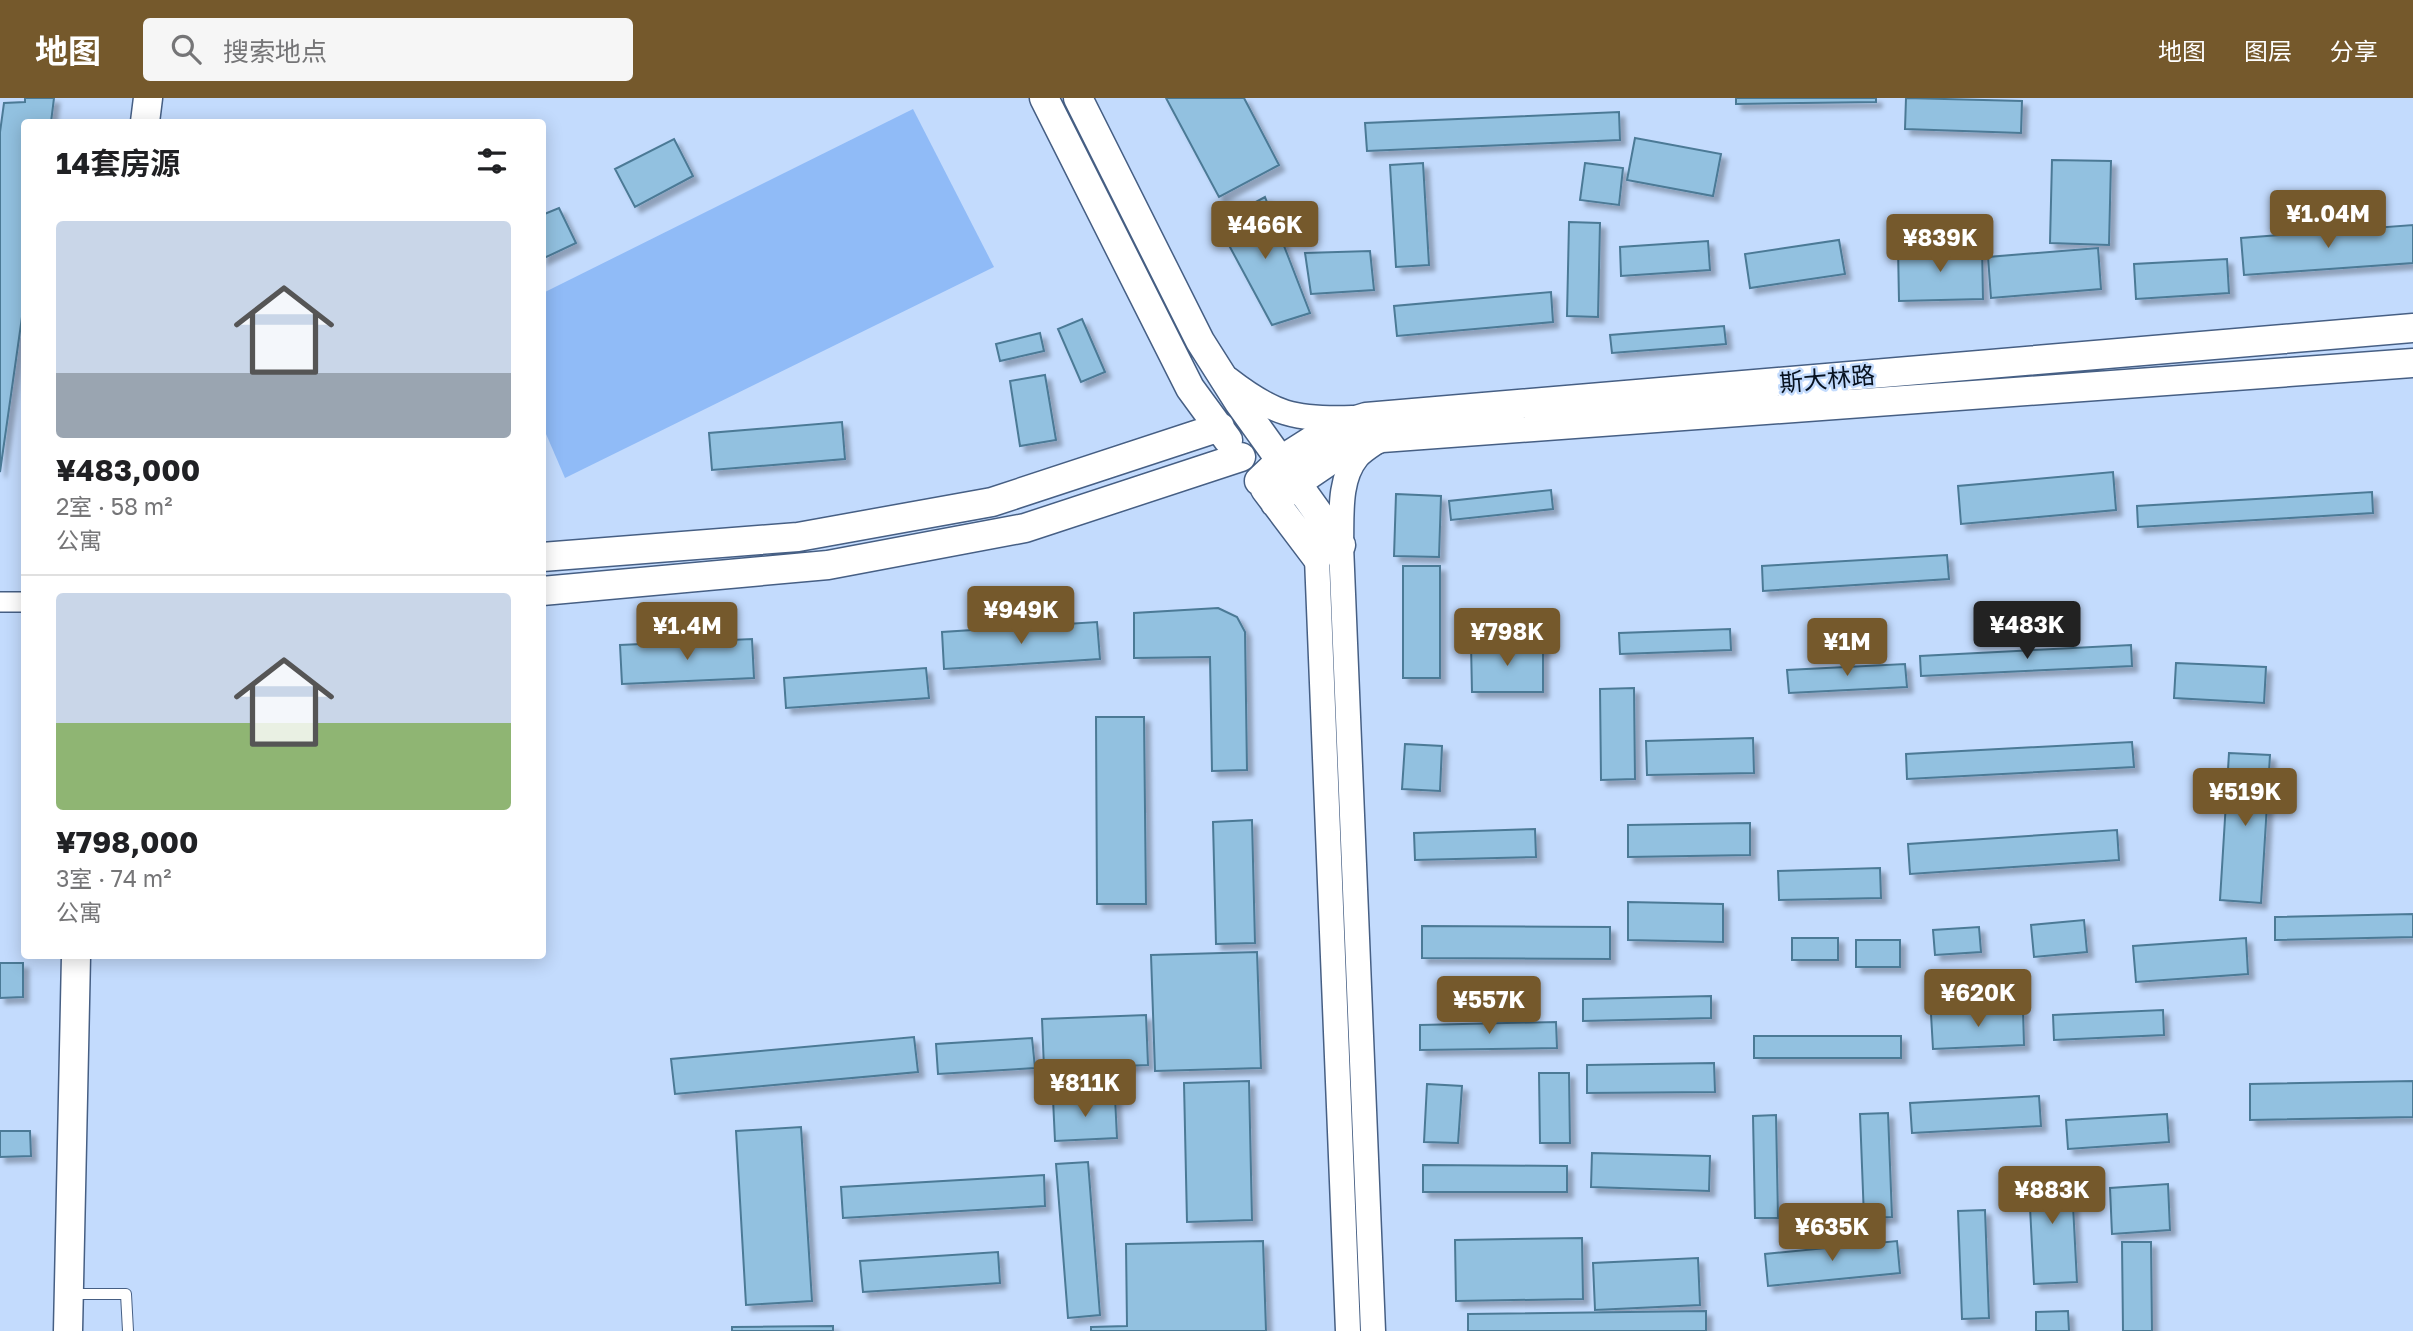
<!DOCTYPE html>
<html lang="zh">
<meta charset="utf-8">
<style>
body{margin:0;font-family:"Golos Text","Noto Sans SC",sans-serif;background:#f6f6f6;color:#202124;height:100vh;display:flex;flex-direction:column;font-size:26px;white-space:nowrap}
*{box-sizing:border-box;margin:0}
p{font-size:23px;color:#757577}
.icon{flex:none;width:38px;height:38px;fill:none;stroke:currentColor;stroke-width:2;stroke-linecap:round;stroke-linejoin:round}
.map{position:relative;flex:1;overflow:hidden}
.panel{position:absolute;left:21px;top:21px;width:525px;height:840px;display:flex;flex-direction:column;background:#fff;border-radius:7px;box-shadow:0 4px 18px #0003}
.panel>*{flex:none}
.price{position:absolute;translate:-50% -60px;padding:0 16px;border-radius:7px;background:#75592c;color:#fff;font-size:23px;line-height:46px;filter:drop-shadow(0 2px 4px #0008)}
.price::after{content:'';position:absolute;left:50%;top:42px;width:21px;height:16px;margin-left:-10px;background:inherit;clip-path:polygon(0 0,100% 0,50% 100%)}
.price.current{background:#222;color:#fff}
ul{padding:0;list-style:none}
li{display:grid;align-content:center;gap:14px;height:371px;padding:0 35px}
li+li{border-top:2px solid #e0e0e0}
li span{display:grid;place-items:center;height:217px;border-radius:7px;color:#555}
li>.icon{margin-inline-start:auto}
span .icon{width:126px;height:126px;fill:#fffc;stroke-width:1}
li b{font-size:30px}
h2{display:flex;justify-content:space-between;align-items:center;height:84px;padding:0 35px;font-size:30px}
header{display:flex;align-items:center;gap:42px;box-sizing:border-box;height:98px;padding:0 35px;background:#75592c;color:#fff}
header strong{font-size:33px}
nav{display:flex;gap:38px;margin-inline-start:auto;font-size:24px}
.search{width:490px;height:63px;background:#f6f6f6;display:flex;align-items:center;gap:18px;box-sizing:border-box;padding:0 24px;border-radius:7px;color:#757577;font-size:26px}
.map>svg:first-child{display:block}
.green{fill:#90bbf7}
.building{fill:#92c1e0;stroke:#4c7a96;stroke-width:2;filter:url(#shadow)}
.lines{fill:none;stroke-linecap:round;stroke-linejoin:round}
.service-casing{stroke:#465f84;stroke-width:12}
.minor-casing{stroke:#465f84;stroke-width:22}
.tertiary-casing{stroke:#465f84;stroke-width:27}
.secondary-casing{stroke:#465f84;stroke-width:31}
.service{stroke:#fff;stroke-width:10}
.minor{stroke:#fff;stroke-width:19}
.tertiary{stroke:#fff;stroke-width:24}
.secondary{stroke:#fff;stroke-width:28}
.labels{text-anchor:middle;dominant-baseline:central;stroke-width:5;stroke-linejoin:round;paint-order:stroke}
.street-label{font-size:24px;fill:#081220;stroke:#c3dbfd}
</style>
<header>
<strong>地图</strong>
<div class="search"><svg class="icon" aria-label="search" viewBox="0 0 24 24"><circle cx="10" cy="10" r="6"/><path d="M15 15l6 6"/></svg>搜索地点</div>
<nav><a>地图</a><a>图层</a><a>分享</a></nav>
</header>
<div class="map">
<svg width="2413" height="1233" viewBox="0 0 2413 1233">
<defs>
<filter id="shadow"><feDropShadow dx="5.5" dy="5.5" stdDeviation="2" flood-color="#0004"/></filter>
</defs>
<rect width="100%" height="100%" fill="#c3dbfd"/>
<path class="green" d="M913 11 994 169 565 380 543 329V195Z"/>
<path class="building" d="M25 0H54L51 24H24V205L0 374V34L4 5 25 4Z
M1166 0H1244L1279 67 1219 99Z
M1736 0H1876V4L1736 6Z
M1906 0 2022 3 2021 35 1905 31Z
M1619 14 1620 42 1367 53 1365 25Z
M1635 40 1721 56 1713 98 1627 82Z
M674 41 693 78 635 109 615 71Z
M2052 62 2111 63 2109 147 2050 145Z
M1423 65 1429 167 1396 169 1390 67Z
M1585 65 1623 70 1619 107 1580 102Z
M1265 99 1310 215 1272 227 1217 125Z
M559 110 576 145 542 161V117Z
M1569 124 1600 125 1598 219 1567 218Z
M2413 127V165L2244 177 2241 140Z
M1839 142 1845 176 1750 190 1745 156Z
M1708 143 1710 172 1621 178 1620 149Z
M1982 148 1983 201 1899 203 1898 150Z
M2098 150 2101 191 1991 200 1988 159Z
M1370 153 1374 192 1311 196 1305 155Z
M2227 161 2229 195 2136 201 2134 166Z
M1551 194 1553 224 1397 238 1394 208Z
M1082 221 1105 274 1081 284 1058 231Z
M1724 228 1726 246 1612 255 1610 237Z
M1040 235 1044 253 1000 263 996 246Z
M1045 277 1056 342 1020 348 1010 283Z
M842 324 845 361 712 372 709 335Z
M2113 374 2116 412 1961 426 1958 388Z
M1551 392 1553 411 1451 422 1449 403Z
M2372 394 2373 415 2138 429 2137 408Z
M1396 396 1441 398 1439 459 1394 458Z
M1947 457 1949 481 1763 493 1762 468Z
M1403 468H1440V580H1403Z
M1218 510 1237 519 1245 534 1247 672 1212 673 1210 559 1134 560V515Z
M1097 524 1100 561 944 571 942 534Z
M1730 531 1731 552 1620 556 1619 535Z
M752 541 754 580 622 586 620 547Z
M1543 545V594H1472L1471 546Z
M2131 547 2132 568 1921 578 1920 558Z
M2176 565 2266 569 2264 605 2174 600Z
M1905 566 1907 589 1789 595 1787 572Z
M926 570 929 600 786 610 784 580Z
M1634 590 1635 681 1601 682 1600 591Z
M1096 619H1144L1146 806H1097Z
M1753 640 1754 675 1647 677 1646 643Z
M2132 644 2134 669 1907 681 1906 656Z
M1405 646 1442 648 1440 693 1402 691Z
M2229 655 2270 657 2261 805 2220 802Z
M1252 722 1255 845 1216 846 1213 724Z
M1750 725V757L1628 759V727Z
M1535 731 1536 759 1415 762 1414 735Z
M2117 732 2119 762 1910 776 1908 746Z
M1880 770 1881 800 1779 802 1778 773Z
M1628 804 1723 806V844L1628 842Z
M2413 816V839L2275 842V819Z
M2084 822 2087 854 2034 859 2031 827Z
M1422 828 1610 829V861L1422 860Z
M1979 829 1981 854 1935 857 1933 832Z
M1792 840H1838V862H1792Z
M2246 840 2248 876 2136 884 2133 848Z
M1856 842H1900V869H1856Z
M1257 854 1261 970 1155 973 1151 857Z
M0 865H23V899L0 900Z
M1711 898V920L1583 923V901Z
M2023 912 2024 947 1933 951 1931 916Z
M2163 912 2164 937 2054 942 2053 917Z
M1146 917 1148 967 1044 971 1042 921Z
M1556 924 1557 950 1420 952V927Z
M1754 938H1901V960H1754Z
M914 939 918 974 675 996 671 961Z
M1032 940 1035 970 938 976 936 946Z
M1714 965 1715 994 1587 995V967Z
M1539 975H1569L1570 1045H1540Z
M1249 983 1252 1122 1187 1124 1184 985Z
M2413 983V1019L2250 1022V986Z
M1427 986 1462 988 1458 1045 1424 1044Z
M2039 998 2041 1028 1912 1035 1910 1005Z
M1115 999 1117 1040 1055 1043 1053 1001Z
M1888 1015 1892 1119 1864 1120 1860 1016Z
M2167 1016 2169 1044 2068 1051 2066 1022Z
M1776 1017 1778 1120H1755L1753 1018Z
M801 1029 812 1203 746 1207 736 1033Z
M0 1033H30L31 1058 0 1059Z
M1592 1055 1710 1058 1709 1093 1591 1089Z
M1088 1064 1100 1217 1068 1220 1056 1066Z
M1423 1067 1567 1068V1094H1423Z
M2071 1069 2077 1184 2034 1186 2028 1071Z
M1044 1077 1045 1108 843 1120 841 1089Z
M2168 1086 2170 1132 2112 1136 2110 1090Z
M1985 1112 1989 1220 1962 1221 1958 1113Z
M1582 1140 1583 1201 1456 1203 1455 1142Z
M1263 1143 1266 1233H1091V1229L1127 1228 1126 1146Z
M1897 1143 1900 1175 1768 1188 1765 1156Z
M2122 1144H2151L2152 1233H2123Z
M998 1154 1000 1185 863 1194 860 1163Z
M1698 1160 1700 1207 1595 1212 1593 1165Z
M1706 1213V1233H1468V1216Z
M2068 1213 2069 1233H2036V1214Z
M833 1228V1233H732V1229Z"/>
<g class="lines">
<g class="service-casing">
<path id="service" d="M72 1196H126L128 1233"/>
</g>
<g class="minor-casing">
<path id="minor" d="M0 504H24"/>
</g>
<g class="tertiary-casing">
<path id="tertiary" d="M1228 281C1273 316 1294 322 1352 320
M1317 460 1348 1233
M1373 1233 1341 447C1342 419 1338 382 1357 359 1363 352 1372 347 1379 342"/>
</g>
<g class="secondary-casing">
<path id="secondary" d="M1044 0 1190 290 1228 342
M1078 0 1200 243 1238 303 1341 447
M145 24 148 0
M1259 383 1281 362 1333 329 1366 319 2413 230
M1265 391 1317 460
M1275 405 1297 385 1350 349 1382 340 2413 265
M542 459 798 439 992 404 1220 329
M542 493 828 467 1025 430 1241 359
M68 1233 76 858"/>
</g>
<use href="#service" class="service"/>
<use href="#minor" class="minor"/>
<use href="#tertiary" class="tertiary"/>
<use href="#secondary" class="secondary"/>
</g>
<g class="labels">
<g class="street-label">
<text transform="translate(1827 280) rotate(-5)">斯大林路</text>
</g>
</g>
</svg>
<b class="price" style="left:2328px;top:152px">¥1.04M</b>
<b class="price" style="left:1265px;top:163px">¥466K</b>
<b class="price" style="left:1940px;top:176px">¥839K</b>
<b class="price" style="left:1021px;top:548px">¥949K</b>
<b class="price current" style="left:2027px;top:563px">¥483K</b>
<b class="price" style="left:687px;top:564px">¥1.4M</b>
<b class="price" style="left:1507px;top:570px">¥798K</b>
<b class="price" style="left:1847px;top:580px">¥1M</b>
<b class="price" style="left:2245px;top:730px">¥519K</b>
<b class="price" style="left:1978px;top:931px">¥620K</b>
<b class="price" style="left:1489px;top:938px">¥557K</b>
<b class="price" style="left:1085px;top:1021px">¥811K</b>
<b class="price" style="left:2052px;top:1128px">¥883K</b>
<b class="price" style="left:1832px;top:1165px">¥635K</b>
<section class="panel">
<h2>14套房源<svg class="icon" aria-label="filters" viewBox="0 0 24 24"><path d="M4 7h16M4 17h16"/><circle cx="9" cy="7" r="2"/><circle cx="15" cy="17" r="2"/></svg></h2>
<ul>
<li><span style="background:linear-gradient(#c9d6e8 70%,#9aa5b1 0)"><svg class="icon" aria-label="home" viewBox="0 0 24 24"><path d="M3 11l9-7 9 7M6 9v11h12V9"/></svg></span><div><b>¥483,000</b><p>2室 · 58 m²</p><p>公寓</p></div></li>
<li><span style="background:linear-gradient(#c9d6e8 60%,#8fb573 0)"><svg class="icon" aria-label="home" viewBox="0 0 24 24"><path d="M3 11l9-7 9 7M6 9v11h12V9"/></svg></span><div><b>¥798,000</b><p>3室 · 74 m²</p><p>公寓</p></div></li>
</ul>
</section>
</div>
